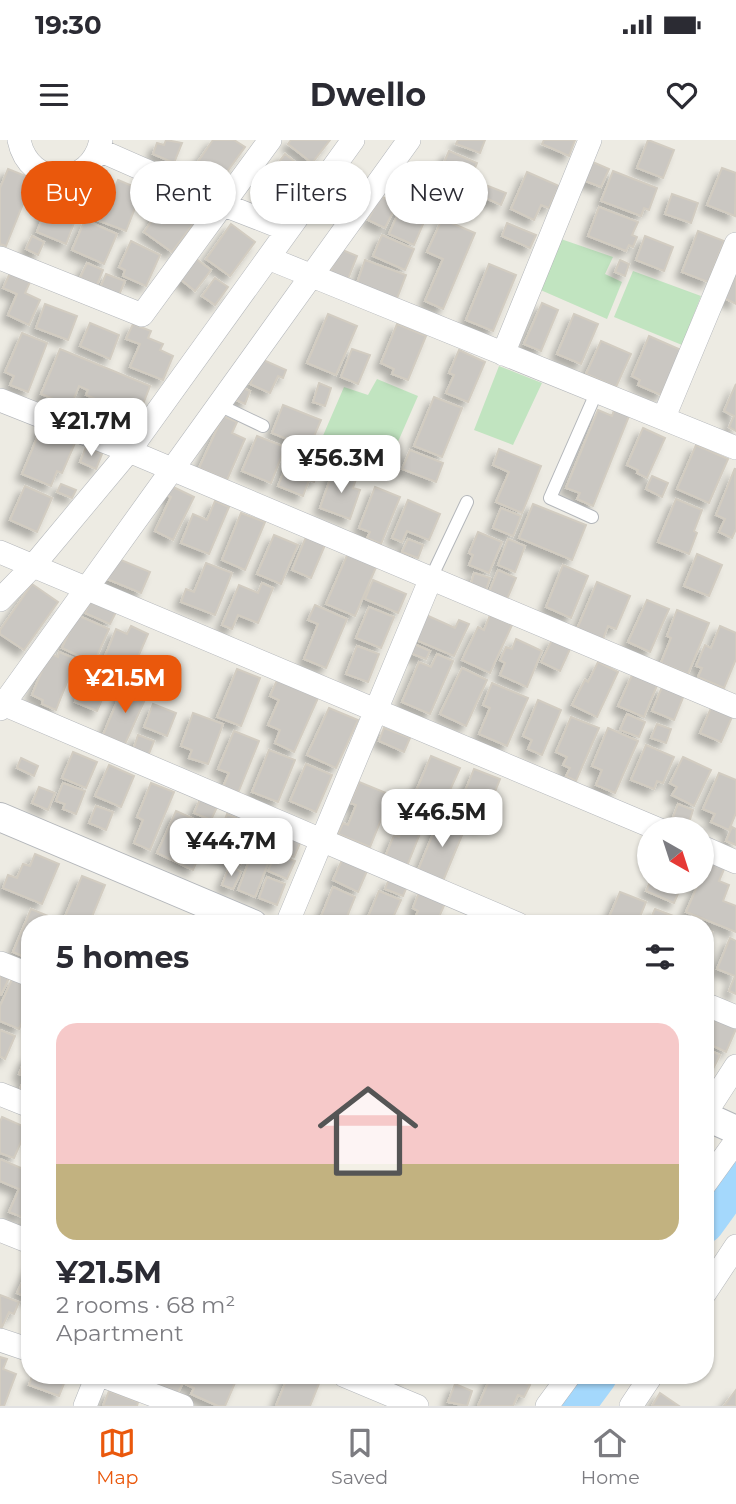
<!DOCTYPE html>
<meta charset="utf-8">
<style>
body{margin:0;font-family:Montserrat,sans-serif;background:#f7f7f7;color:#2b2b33;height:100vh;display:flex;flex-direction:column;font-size:26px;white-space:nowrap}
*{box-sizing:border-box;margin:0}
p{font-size:23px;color:#7c7c81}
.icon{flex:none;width:38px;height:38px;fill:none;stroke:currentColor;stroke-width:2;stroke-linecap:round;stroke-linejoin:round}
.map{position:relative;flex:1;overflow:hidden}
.drawer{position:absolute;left:21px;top:775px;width:693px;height:469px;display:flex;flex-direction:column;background:#fff;border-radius:28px;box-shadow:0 2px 5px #0004}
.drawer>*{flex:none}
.banner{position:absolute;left:21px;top:21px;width:695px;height:63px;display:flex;gap:14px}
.needle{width:46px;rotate:141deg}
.buttons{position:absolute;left:637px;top:677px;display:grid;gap:14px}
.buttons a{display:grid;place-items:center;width:77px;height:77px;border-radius:50%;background:#fff;box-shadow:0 2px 5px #0004;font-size:35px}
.price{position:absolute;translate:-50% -60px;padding:0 16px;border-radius:14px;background:#fff;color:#222;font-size:23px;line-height:46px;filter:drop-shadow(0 2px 4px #0008)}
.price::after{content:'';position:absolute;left:50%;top:42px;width:21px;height:16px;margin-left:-10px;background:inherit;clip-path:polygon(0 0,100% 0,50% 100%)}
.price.on{background:#ea580c;color:#fff}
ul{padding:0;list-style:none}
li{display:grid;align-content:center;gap:14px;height:371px;padding:0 35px}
li span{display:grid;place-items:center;height:217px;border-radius:21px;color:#555}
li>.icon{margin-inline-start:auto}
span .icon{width:126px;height:126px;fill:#fffc;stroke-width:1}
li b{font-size:30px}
h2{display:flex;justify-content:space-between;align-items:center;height:84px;padding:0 35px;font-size:30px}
.tag{padding:0 24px;border-radius:32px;background:#fff;box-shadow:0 2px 5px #0004;font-size:24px;line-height:63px}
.tag.on{background:#ea580c;color:#fff}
.status{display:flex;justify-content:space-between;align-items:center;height:49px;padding:0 35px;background:#fff;direction:ltr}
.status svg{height:19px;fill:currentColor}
header{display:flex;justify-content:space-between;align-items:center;height:91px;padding:0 35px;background:#fff;font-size:32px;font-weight:700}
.dock{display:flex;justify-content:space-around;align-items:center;height:98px;border-top:2px solid #e1e1e2;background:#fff;font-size:19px;color:#7c7c81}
.dock a{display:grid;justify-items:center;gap:4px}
.dock .on{color:#ea580c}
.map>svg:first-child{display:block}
.green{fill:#c1e4c0}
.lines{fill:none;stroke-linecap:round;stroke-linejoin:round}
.river{stroke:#a4d8fc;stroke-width:38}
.building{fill:#cac7c2;stroke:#d2ccc1;stroke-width:2;filter:url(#shadow)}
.service-casing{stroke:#b3b6ba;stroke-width:14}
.minor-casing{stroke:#b3b6ba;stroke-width:24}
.tertiary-casing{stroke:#b3b6ba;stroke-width:30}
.service{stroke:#fff;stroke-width:12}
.minor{stroke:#fff;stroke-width:23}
.tertiary{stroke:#fff;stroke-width:28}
</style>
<div class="status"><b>19:30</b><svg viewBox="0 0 49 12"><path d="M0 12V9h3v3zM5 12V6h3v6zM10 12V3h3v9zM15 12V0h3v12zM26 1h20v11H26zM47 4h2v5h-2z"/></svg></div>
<header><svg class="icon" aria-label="menu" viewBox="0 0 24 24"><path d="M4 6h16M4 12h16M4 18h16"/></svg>Dwello<svg class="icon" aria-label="heart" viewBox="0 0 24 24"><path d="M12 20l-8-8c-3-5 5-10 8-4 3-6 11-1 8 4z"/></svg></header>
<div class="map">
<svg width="736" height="1266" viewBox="0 0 736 1266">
<defs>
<filter id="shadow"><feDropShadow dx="-6" dy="6" stdDeviation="3.5" flood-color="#0004"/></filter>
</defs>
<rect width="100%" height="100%" fill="#edebe3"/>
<path class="green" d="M558 98 613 117 605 134 622 142 607 179 536 148Z
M633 131 701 156 682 205 614 177Z
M499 226 542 243 513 305 474 290Z
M377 239 418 256 383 336 316 312 344 247 368 255Z"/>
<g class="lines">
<path class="river" d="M705 1084 736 1041
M576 1266 598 1236"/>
</g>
<path class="building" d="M166 0 182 3 174 23 153 14 157 3 164 5Z
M213 0H234L245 7 221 40 197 23Z
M291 0H330L312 23 288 4Z
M458 0H485L480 13 456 4Z
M544 0H575L569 16 542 4Z
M648 0 674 10 663 38 637 28Z
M449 11 477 23 466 50 437 38Z
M285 14 308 32 289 56 266 39Z
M588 20 609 29 601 47 580 39Z
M722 28 736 33 735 76 707 65Z
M8 29 33 39 6 106 0 104V48Z
M613 31 657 48 649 70 644 68 641 76 601 61Z
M527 32 559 46 549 68 541 65 534 80 511 69Z
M415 37 441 49 430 72 404 60Z
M118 40 142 50 126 91 94 79 103 56 110 59Z
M488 46 506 53 501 65 483 57Z
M52 54 81 65 66 104 37 92Z
M672 54 698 63 691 83 665 74Z
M380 56 397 64 385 88 368 80Z
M167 59 196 80 172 112 144 92Z
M402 64 427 75 414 105 389 94Z
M599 67 638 82 632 95 637 97 633 107 629 105 626 111 588 96Z
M442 79 475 93 443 169 425 161 443 119 427 112Z
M85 80 117 94 104 124 72 110Z
M507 83 536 95 530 108 502 96Z
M231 84 255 102 230 136 206 119Z
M698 91 724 101 708 142 682 132Z
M382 95 414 109 405 130 373 116Z
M32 96 44 102 38 115 26 109Z
M645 96 673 107 664 131 636 120Z
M131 101 160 115 146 146 123 136 125 130 119 127Z
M340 109 357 116 348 139 330 132Z
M195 118 211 130 195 151 179 138Z
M365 120 406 135 396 161 356 146Z
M620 120 629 124 625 136 615 132Z
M87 123 103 130 97 145 80 138Z
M489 124 516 135 493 191 466 180Z
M10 133 30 142 25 153 40 160 29 185 8 175 17 154 3 148Z
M736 133V164L724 158Z
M106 134 125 141 119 155 100 148Z
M215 138 228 147 215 165 202 156Z
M542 163 558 170 541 211 524 204Z
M45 164 77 176 68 200 36 188Z
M328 174 357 186 336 235 307 223Z
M574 174 598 184 581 224 557 214Z
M90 183 119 195 110 219 80 206Z
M133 184 151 191 148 198 163 204 160 210 173 216 163 240 130 227 140 204 126 199Z
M397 184 426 196 408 240 392 234 394 229 381 223Z
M22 193 47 203 28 252 10 245 14 236 5 232Z
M649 196 681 210 661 255 638 245 640 240 632 236Z
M601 201 631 214 616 247 586 234Z
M60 209 150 246 140 272 133 269 131 274 86 255 88 250 79 246 71 266 41 254Z
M352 209 370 215 358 244 341 237Z
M459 210 485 222 468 262 446 253 454 235 449 233Z
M261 219 286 230 283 238 278 236 270 253 250 244Z
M319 243 331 248 325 266 313 262Z
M736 244V291L729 287 734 276 724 271Z
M241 247 250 251 245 264 236 260Z
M434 257 462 268 442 317 414 306Z
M283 265 321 280 309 308 272 293Z
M598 270 612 276 614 270 629 276 593 366 577 359 580 353 566 348Z
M223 276 237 282 232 293 245 299 227 340 199 328Z
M41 288 75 303 62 333 57 331 51 346 22 334Z
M643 288 665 298 647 338 637 333 638 330 627 325Z
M257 296 285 307 271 343 242 331Z
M696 305 728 319 709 363 677 349Z
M86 307 102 314 96 329 80 322Z
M499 309 541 326 522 373 496 362 509 332 493 325Z
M410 310 443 323 436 342 402 329Z
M292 311 316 320 312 331 317 333 314 342 309 340 303 356 278 346Z
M735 328 736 389 732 398 719 392 725 379 716 375Z
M333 331 356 339 353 348 360 350 350 379 320 368Z
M652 336 668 343 662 357 646 349Z
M61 344 76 350 72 358 57 352Z
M169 345 194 357 173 400 155 391 171 357 165 354Z
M25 346 52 358 37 392 10 380Z
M375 347 400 357 381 404 367 398 370 392 359 388Z
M676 359 702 370 694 391 697 393 689 414 658 402Z
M408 360 440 374 429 400 407 391 402 402 392 398Z
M215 361 229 367 209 414 181 403 193 374 207 380Z
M533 364 586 385 572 420 519 398Z
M501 368 521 376 513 396 493 388Z
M241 373 265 382 245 430 222 420Z
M478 392 502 402 489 433 469 425 473 415 469 413Z
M274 395 298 405 281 444 257 434Z
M306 397 325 405 311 438 292 430Z
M408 399 423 405 418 418 402 412Z
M508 399 525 406 515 432 498 425Z
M348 413 377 425 355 476 326 464Z
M697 414 722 425 709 456 684 446Z
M116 418 150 432 141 453 107 439Z
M206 423 232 433 215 475 181 462 186 449 194 452Z
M563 425 588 436 571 478 546 467Z
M498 430 516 438 507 459 489 452Z
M474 433 490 438 486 450 471 444Z
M373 440 406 454 398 473 365 459Z
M597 442 630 456 616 489 608 486 603 499 577 489Z
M262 443 273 448 258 483 238 475 232 489 222 485 239 445 258 453Z
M32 444 58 462 24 510 0 494V490Z
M647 460 669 469 650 512 628 502Z
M90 462 116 472 110 484 85 473Z
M315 465 347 479 326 528 304 519 318 484 308 480Z
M369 467 394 477 381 508 356 498Z
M677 470 709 483 688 534 661 523 671 498 667 496Z
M77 475 109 489 94 523 62 508Z
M426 475 455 488 459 480 469 484 454 516 416 500Z
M490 475 512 485 490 533 462 520 478 487 484 490Z
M131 486 148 494 129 538 101 526 116 489 127 494Z
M720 486 736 493V519L724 548 698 537 702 528 696 526 705 505 711 508Z
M553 498 571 507 560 531 541 522Z
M516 499 542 511 527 547 500 535 505 523 500 520 506 507 512 509Z
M414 504 430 511 426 519 410 513Z
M357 506 379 514 368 542 346 534Z
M59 512 76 519 56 570 42 564 43 560 32 555 49 513 58 517Z
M437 514 453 521 430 574 402 562 419 522 431 527Z
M598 522 618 532 597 577 572 565 585 540 588 542Z
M462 528 487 540 466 586 440 574Z
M89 529 111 539 97 571 75 562Z
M237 529 260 538 241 586 217 577Z
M633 533 658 543 644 577 618 566Z
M277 540 318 558 294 612 275 603 280 590 268 585 279 560 270 556Z
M492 543 528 558 507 606 479 594 490 568 483 565Z
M124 545 147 555 125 604 103 595Z
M662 547 684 555 674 580 652 571Z
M538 560 561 570 542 615 528 609 532 600 523 596Z
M153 564 176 573 167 596 144 587Z
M329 568 358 580 336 628 307 615Z
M711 568 732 577 721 602 700 593Z
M193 573 223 584 208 624 189 618 192 610 181 606Z
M627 574 645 582 639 597 620 590Z
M571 577 599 588 576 641 566 636 570 628 563 625 567 617 556 612Z
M657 584 671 589 666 603 651 598Z
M384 588 410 598 404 612 379 601Z
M608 588 638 601 615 653 596 645 602 630 592 626Z
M234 591 259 601 238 653 223 647 229 633 218 629Z
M138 595 154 601 148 616 133 610Z
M646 605 674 617 663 643 657 641 654 649 631 640Z
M269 610 295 620 278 662 252 652Z
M73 612 97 622 86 648 62 638Z
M431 616 460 628 441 670 413 658Z
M683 617 711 630 694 666 672 655 677 647 670 643Z
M21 618 38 626 34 636 17 628Z
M306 624 332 635 316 672 290 661Z
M109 625 134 636 121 667 95 656Z
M474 629 500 639 481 687 455 676Z
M719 633 736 640V673L729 690 711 682 715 674 703 669Z
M359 642 391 655 370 707 338 694 343 683 348 685 356 665 350 663Z
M63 643 85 651 76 674 63 669 65 664 56 661Z
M151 643 174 652 150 710 134 703 143 680 137 677Z
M39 647 55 653 48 670 32 663Z
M201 657 218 665 211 680 194 673Z
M412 664 429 671 407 726 385 717 394 695 399 697Z
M678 664 693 670 688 686 672 680Z
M96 666 113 672 106 690 89 683Z
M176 671 212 687 193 730 157 713Z
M227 674 257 687 240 725 211 712Z
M440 677 465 688 443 741 418 730Z
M264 687 301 701 294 717 258 702Z
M732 687 736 689V705L726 701Z
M257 706 295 721 287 739 268 731 272 722 253 715Z
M35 714 59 724 42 764 3 748 8 735 17 738 23 724 30 726Z
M251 716 268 723 255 757 238 750Z
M708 719 725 727 719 741 729 745 723 761 736 766V792L686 772 699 742H702V735Z
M342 720 367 731 358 752 333 740Z
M229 727 241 732 233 749 222 745Z
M82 736 105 745 89 784H76L64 779Z
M267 737 285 744 277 765 259 758Z
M389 739 407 746 403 756 385 749Z
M650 742H683L674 763 646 751Z
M333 747 355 757 344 784H318Z
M420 750 446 761 436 784H412L418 771 413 768Z
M379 751 401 760 390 784H365Z
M620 752 646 762 637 784H606Z
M31 769 60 781 58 784H30V819L13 812Z
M655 769 679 778 676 784H648Z
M705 789 712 792 705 806Z
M730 798 736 801V854L729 851 735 836 717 829Z
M0 831 10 836 1 855H0Z
M13 837 30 844V864L19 889 0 881V866Z
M715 878 736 889 726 912 705 902V897Z
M0 890 15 896 5 919 0 916Z
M705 908 720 915 713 929 710 928 705 938Z
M26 917 30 919V954L20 949 25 937 19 934Z
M2 977 27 988 14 1018 0 1013V982Z
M0 1019 30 1032V1070L26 1068 22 1077 9 1072 19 1049 0 1041Z
M28 1075 30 1076V1089L23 1086Z
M30 1126V1159L17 1153Z
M0 1155 19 1162 14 1174 9 1172 1 1189Z
M0 1217 7 1219 3 1229 16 1234 4 1266H0Z
M32 1236H67L59 1256 29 1245Z
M143 1236H238L225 1266H218L191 1254 194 1248 183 1243 177 1254 142 1237Z
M288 1236H307L320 1241 310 1266H276Z
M386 1236H404L401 1242Z
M491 1236H507L530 1245 524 1257 518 1255 513 1266H478Z
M455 1244 472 1251 467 1266 448 1262Z
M736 1250V1266H724Z
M109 1251 138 1262 137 1266H103Z
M660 1253 679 1266H652Z"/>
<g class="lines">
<g class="service-casing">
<path id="service" d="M219 265 263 286
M592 377 550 358 597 251
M431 438 467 362"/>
</g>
<g class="minor-casing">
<path id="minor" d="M19 0C29 49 91 49 101 0
M99 10 224 65 288 90
M0 118 142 175 270 0
M268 118 736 308
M503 214 590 0
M0 260 129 311 736 567
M664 277 736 104
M0 412 660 690
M0 460 33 426 129 311 353 0
M3 564 518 784
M0 569 409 0
M702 707 736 722
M287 784 431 438
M0 823 30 835
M705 864 736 877
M0 954 30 966
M705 974 736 926
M705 1044 736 1001
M0 1090 30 1102
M705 1153 736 1106
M0 1200 30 1210
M103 1236 182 1266
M345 1236 417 1266
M85 1266 97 1236
M547 1266 569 1236
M631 1266 651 1236"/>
</g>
<g class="tertiary-casing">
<path id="tertiary" d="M0 677 253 784
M705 976 736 990"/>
</g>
<use href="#service" class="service"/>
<use href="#minor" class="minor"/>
<use href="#tertiary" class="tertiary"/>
</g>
</svg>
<div class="buttons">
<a><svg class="needle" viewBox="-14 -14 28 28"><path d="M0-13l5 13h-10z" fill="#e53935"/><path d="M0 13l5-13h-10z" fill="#7c7c81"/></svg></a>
</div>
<b class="price" style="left:91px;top:318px">¥21.7M</b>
<b class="price" style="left:341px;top:355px">¥56.3M</b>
<b class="price on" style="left:125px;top:575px">¥21.5M</b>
<b class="price" style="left:442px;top:709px">¥46.5M</b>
<b class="price" style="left:231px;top:738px">¥44.7M</b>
<div class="banner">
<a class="tag on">Buy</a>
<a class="tag">Rent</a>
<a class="tag">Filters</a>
<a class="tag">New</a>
</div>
<section class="drawer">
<h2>5 homes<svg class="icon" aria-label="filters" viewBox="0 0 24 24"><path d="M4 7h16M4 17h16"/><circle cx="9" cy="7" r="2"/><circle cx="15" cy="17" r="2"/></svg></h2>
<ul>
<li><span style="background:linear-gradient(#f6c9c9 65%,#c2b280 0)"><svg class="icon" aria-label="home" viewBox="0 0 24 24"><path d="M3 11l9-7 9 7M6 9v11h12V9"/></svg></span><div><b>¥21.5M</b><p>2 rooms · 68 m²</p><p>Apartment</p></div></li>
</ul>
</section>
</div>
<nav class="dock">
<a class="on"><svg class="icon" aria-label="map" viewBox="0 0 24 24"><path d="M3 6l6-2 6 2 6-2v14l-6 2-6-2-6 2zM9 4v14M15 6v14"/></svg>Map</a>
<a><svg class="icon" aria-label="saved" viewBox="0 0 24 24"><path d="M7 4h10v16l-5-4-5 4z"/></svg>Saved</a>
<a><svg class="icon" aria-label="home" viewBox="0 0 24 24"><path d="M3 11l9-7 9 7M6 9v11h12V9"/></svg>Home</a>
</nav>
